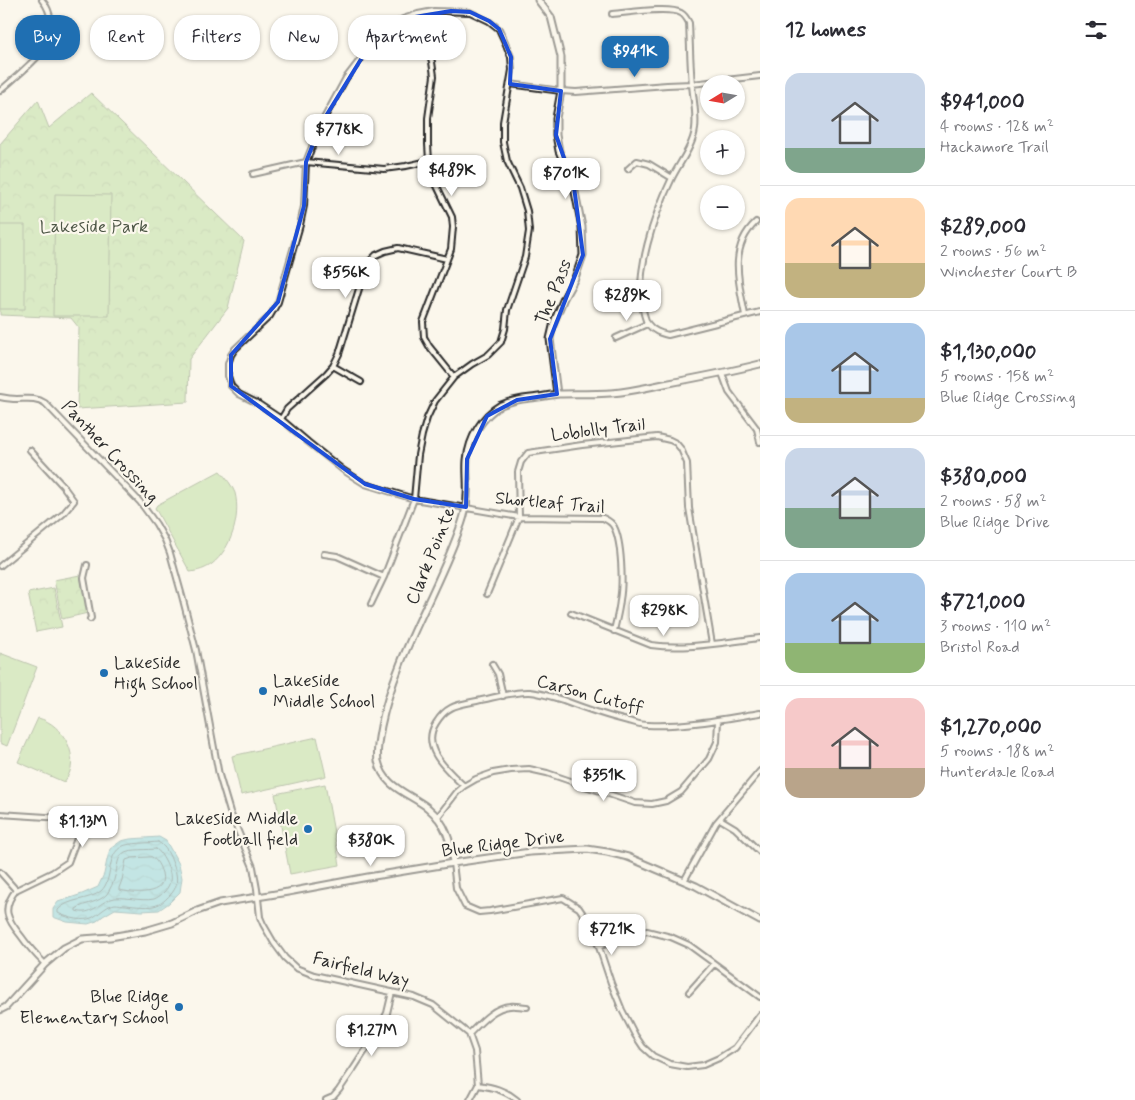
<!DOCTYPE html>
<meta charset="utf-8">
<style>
body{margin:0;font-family:Mynerve,sans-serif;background:#f7f7f7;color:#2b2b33;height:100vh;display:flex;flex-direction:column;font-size:19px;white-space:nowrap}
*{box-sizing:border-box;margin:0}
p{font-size:16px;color:#7c7c81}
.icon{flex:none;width:28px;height:28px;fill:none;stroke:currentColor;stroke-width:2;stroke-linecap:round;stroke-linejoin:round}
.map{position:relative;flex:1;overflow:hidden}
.panel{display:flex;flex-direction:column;background:#fff;width:375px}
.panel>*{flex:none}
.top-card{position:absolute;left:15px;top:15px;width:475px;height:45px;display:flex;gap:10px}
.needle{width:32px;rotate:259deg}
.fabs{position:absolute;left:700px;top:75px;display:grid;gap:10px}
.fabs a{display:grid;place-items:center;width:45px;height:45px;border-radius:50%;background:#fff;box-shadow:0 1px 4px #0004;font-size:25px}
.price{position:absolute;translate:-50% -42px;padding:0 11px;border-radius:10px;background:#fff;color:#222;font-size:16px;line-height:32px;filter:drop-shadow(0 1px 2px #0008)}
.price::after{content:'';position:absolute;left:50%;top:30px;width:15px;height:11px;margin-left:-8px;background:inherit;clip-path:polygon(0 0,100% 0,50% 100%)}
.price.active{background:#1f6fb2;color:#fff}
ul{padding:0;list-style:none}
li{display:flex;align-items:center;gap:15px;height:125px;padding:0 25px}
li+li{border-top:1px solid #e1e1e2}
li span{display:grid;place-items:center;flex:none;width:140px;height:100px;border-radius:15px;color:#555}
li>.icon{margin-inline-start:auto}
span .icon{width:60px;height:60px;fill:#fffc;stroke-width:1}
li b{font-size:21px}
h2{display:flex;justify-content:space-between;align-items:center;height:60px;padding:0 25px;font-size:21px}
.chip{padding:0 18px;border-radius:20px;background:#fff;box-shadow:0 1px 4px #0004;font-size:18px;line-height:45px}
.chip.active{background:#1f6fb2;color:#fff}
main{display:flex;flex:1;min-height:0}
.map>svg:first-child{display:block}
.forest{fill:url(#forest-crowns);stroke:#6e8260}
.pitch{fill:#b2d995;stroke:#6e8260}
.water{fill:url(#water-waves);stroke:#5d8d93}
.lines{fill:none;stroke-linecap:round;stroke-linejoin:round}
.shore{stroke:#4d6d71;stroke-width:1}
.minor-casing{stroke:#2b2b2b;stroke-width:8}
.tertiary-casing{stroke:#2b2b2b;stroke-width:9}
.minor{stroke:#fbf7ec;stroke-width:4}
.tertiary{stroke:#fbf7ec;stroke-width:5}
.marked{fill:none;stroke:#1d4ed8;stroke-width:4;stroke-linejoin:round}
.poi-dot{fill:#1f6fb2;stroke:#fbf7ec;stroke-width:2}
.labels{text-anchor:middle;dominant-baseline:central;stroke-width:4.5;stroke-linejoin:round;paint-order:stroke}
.park-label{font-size:18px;fill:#4d5646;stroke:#fbf7ec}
.street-label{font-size:18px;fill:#2b2b2b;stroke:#fbf7ec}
.poi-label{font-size:18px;fill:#2b2b2b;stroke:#fbf7ec;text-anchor:start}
</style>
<main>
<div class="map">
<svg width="760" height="1100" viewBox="0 0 760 1100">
<defs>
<pattern id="forest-crowns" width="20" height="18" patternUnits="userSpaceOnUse" patternTransform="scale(1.25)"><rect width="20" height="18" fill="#b2d995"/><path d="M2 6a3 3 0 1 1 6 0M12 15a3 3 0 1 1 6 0" fill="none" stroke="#99ba81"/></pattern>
<pattern id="water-waves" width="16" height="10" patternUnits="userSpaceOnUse" patternTransform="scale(1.25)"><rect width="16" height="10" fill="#7fcfd9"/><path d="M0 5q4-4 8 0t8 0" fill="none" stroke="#6eb2ba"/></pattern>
</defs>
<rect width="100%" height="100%" fill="#fbf7ec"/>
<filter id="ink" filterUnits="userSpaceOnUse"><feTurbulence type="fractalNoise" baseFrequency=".02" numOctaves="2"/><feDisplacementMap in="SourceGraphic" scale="10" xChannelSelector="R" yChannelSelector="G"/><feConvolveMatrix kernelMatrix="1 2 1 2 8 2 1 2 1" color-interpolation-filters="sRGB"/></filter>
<g filter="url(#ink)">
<path class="forest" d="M91 93 244 241 228 308 189 359 188 402 77 409 79 328 71 318 0 315V144L38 100 49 128Z
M80 575 88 613 62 619 54 580Z
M54 588 62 627 36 632 28 593Z"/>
<path class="pitch" d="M55 194 111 195 109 316H53Z
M0 225H25V309H0Z
M220 471C226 478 232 485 235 493 241 517 231 549 212 564 205 569 198 571 190 572L155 508 157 505Z
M0 653 37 667 7 746 0 743Z
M38 718C64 724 83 760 64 782L18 762Z
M317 737 326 776 241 795 232 756Z
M325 784 340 865 290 874 275 794Z"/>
<path class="water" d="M159 837 166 841 179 864 182 878 180 892 169 903 159 910 142 911 115 909 103 916 97 921 88 924 67 922 53 917V909L58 902 82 894 98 887 104 874 107 860 110 849 121 841 130 839Z"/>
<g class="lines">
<path class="shore" d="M158 842C166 846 170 856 173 864 177 873 179 885 172 893 168 897 163 903 157 905 150 908 134 906 126 905 123 905 118 904 115 904 108 905 101 912 95 916 85 923 68 918 58 913V910C68 898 89 901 101 891 114 879 105 855 123 846 129 843 150 843 158 842Z
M156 849C160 851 162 856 165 861 171 873 174 882 163 893 161 895 157 898 154 899 141 902 120 895 111 899 98 903 92 916 76 911V909C84 903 99 903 107 894 110 889 114 882 115 876 118 868 116 857 125 852 132 849 147 850 156 849Z
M152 857C157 860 160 867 162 873 168 897 132 893 119 890V888L122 880 126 860 132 858Z"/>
<g class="minor-casing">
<path id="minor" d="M418 14 432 62 434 76 428 118V144L429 161 436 184 452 217 453 227 451 249 423 322 424 337 429 346 454 377
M612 14C628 13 669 6 681 13 685 15 687 19 689 23 690 43 690 63 692 84 693 99 697 114 695 129 693 146 680 162 672 178 655 213 633 274 644 314 645 317 646 322 648 324 653 331 660 333 668 335L760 312
M510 84 561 91 576 92 667 85 692 84 760 76
M0 91C12 80 40 58 47 44 54 30 52 12 42 0
M628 169 637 161 649 164 672 178
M253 174 306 162 384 169 406 166 429 161
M745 315C739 283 728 248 756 222
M616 338 647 324
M333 366 361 382
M722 373 729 392 757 429 760 442
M0 397C5 398 11 399 17 399 26 399 36 397 45 403L140 502 156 524 165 540 170 553 182 596 196 650 219 775 230 812 253 867 257 889 260 917 263 924 274 943 285 958 296 968 314 975 414 997 433 1005 469 1034 475 1051 478 1085 470 1100
M281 419 287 409 326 374 333 366 339 354 362 279 367 266 371 260 376 255 385 251 398 248 447 259
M324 554 337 556 384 577
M87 565 84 578 91 618 90 619
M0 566 63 514 74 501 63 486 30 450
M487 594 519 517 518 472 521 462 528 453 582 445 657 437 670 440 676 443 681 449 687 463 689 508 712 644
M371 604 384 577 414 499 418 455 422 435 427 418 435 401 454 377 472 364 488 355 501 342 505 329 507 310 525 257 529 231 527 211 520 188 507 161 503 142V122L512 70 511 57 505 42 499 29 489 21 470 12 434 11 418 14 403 19 390 27 363 56 346 78 321 124 306 162 304 206 300 225 278 302 270 316 235 349 231 355 228 364V376L231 386 239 394 257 403 281 419 308 442 343 470 365 484 414 499 519 517 603 518C607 520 612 522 614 527 622 542 623 584 620 600 619 611 616 621 614 631
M571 613 651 645C687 650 724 642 760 638
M492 664 498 674 503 696
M464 786C447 770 420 748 436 723 447 705 458 705 477 701 493 698 514 691 530 692 541 693 552 697 563 700 584 708 606 716 628 721 634 722 640 725 647 725 684 727 723 719 760 713
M0 814 62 818 78 824V836L68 862 53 872 16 890 0 872
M437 818 457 792 464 786 476 779 493 773 511 770 529 769 547 773 635 803 652 804 666 801 681 792 709 759 717 742 718 720
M720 819 735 828 760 852
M453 863 456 888 465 906 479 912 490 911 563 898 579 908 589 923 599 947 611 983 622 1010 635 1035 643 1047 653 1056 670 1064 687 1067 703 1065 719 1058 735 1048 760 1015
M684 881 716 823 760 771
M16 890C1 909 7 919 21 936 28 946 36 955 45 964
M599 947 619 938 647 931 671 937 689 945 760 997
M689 992 714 964
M469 1034C480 1023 494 1007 510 1006 515 1005 521 1007 527 1007
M478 1085C492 1087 505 1090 517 1100
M326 1100 333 1097 339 1090 354 1068 376 1034 387 1013 392 992"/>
</g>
<g class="tertiary-casing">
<path id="tertiary" d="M538 0 551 17 561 57V91L556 118V135L559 151 574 187 582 227 583 255 575 278 564 298 554 322 550 339 557 394
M453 863C451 841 446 823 428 808 409 793 384 788 378 761 376 749 379 738 381 726 395 658 434 598 458 533 463 521 467 508 467 495 468 484 466 472 467 460 469 438 482 416 501 405 510 401 521 399 531 398 540 397 550 395 559 394 579 393 600 395 621 392 636 390 650 387 664 384 696 378 728 372 760 364
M0 1010 6 1007 45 964 64 948 82 939 110 937 145 931 172 923 197 911 220 903 288 892 368 877 453 863 530 852 587 849 607 852 628 857 696 886 760 921"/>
</g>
<use href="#minor" class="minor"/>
<use href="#tertiary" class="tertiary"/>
</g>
</g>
<path d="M0 0H760V1100H0ZM451 11 470 12 489 21 499 29 511 57 510 84 561 91 556 135 574 187 583 255 550 339 557 394 517 400 487 416 467 459 466 507 414 499 365 484 231 386V355L278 302 304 206 306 162 321 124 363 56 403 19Z" fill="#fbf7ec" fill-opacity=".55" fill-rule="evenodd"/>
<path class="marked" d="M451 11 470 12 489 21 499 29 511 57 510 84 561 91 556 135 574 187 583 255 550 339 557 394 517 400 487 416 467 459 466 507 414 499 365 484 231 386V355L278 302 304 206 306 162 321 124 363 56 403 19Z"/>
<g class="poi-dot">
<circle cx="104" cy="673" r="5"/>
<circle cx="263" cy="691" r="5"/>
<circle cx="308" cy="829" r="5"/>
<circle cx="179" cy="1007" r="5"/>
</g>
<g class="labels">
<g class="park-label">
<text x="94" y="227">Lakeside Park</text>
</g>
<g class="street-label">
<text transform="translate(554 292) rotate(-68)">The Pass</text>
<text transform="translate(598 430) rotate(-7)">Loblolly Trail</text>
<text transform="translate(110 452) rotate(47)">Panther Crossing</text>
<text transform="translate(550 503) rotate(5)">Shortleaf Trail</text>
<text transform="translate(431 556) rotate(-68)">Clark Pointe</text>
<text transform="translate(590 695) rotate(15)">Carson Cutoff</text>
<text transform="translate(503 844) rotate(-7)">Blue Ridge Drive</text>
<text transform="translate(361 970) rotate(14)">Fairfield Way</text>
</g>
<g class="poi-label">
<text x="114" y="663">Lakeside<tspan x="114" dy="21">High School</tspan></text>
<text x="273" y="681">Lakeside<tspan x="273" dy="21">Middle School</tspan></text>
<text x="298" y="819" text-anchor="end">Lakeside Middle<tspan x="298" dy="21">Football field</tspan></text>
<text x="169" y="997" text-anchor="end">Blue Ridge<tspan x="169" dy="21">Elementary School</tspan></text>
</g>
</g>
</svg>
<div class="fabs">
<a><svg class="needle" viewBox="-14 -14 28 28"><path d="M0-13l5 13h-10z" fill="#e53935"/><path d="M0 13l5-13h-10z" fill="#7c7c81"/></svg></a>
<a>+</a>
<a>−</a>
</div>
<b class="price active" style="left:635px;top:78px">$941K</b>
<b class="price" style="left:339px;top:156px">$778K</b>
<b class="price" style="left:452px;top:197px">$489K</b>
<b class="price" style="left:566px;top:200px">$701K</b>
<b class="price" style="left:346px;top:299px">$556K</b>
<b class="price" style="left:627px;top:322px">$289K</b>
<b class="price" style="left:664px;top:637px">$298K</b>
<b class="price" style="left:604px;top:802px">$351K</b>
<b class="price" style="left:83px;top:848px">$1.13M</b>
<b class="price" style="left:371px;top:867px">$380K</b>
<b class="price" style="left:612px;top:956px">$721K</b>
<b class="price" style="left:372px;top:1057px">$1.27M</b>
<div class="top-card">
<a class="chip active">Buy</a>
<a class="chip">Rent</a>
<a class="chip">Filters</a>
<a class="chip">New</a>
<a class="chip">Apartment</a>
</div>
</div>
<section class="panel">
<h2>12 homes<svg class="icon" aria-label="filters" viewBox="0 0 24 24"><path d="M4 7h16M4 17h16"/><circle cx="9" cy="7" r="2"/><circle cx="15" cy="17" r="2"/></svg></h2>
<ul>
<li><span style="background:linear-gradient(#c9d6e8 75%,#7fa58c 0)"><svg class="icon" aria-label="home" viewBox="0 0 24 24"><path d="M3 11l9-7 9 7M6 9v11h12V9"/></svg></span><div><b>$941,000</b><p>4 rooms · 128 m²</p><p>Hackamore Trail</p></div></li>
<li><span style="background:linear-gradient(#ffd9b3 65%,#c2b280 0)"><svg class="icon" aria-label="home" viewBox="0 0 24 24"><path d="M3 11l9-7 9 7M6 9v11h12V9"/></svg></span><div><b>$289,000</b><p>2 rooms · 56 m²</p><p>Winchester Court B</p></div></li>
<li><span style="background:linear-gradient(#a9c7e8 75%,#c2b280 0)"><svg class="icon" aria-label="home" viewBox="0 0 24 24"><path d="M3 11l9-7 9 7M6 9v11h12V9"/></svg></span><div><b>$1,130,000</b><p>5 rooms · 158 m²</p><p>Blue Ridge Crossing</p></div></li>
<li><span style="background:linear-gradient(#c9d6e8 60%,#7fa58c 0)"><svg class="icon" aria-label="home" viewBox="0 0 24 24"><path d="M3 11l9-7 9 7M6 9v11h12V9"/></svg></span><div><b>$380,000</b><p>2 rooms · 58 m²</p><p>Blue Ridge Drive</p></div></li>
<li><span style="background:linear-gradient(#a9c7e8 70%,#8fb573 0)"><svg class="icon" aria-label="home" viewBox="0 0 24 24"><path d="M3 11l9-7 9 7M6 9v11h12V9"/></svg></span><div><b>$721,000</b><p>3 rooms · 110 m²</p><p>Bristol Road</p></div></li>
<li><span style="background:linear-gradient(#f6c9c9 70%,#b9a48a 0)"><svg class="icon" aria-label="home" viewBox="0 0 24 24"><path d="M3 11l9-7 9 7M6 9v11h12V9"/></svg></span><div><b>$1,270,000</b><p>5 rooms · 188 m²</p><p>Hunterdale Road</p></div></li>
</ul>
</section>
</main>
